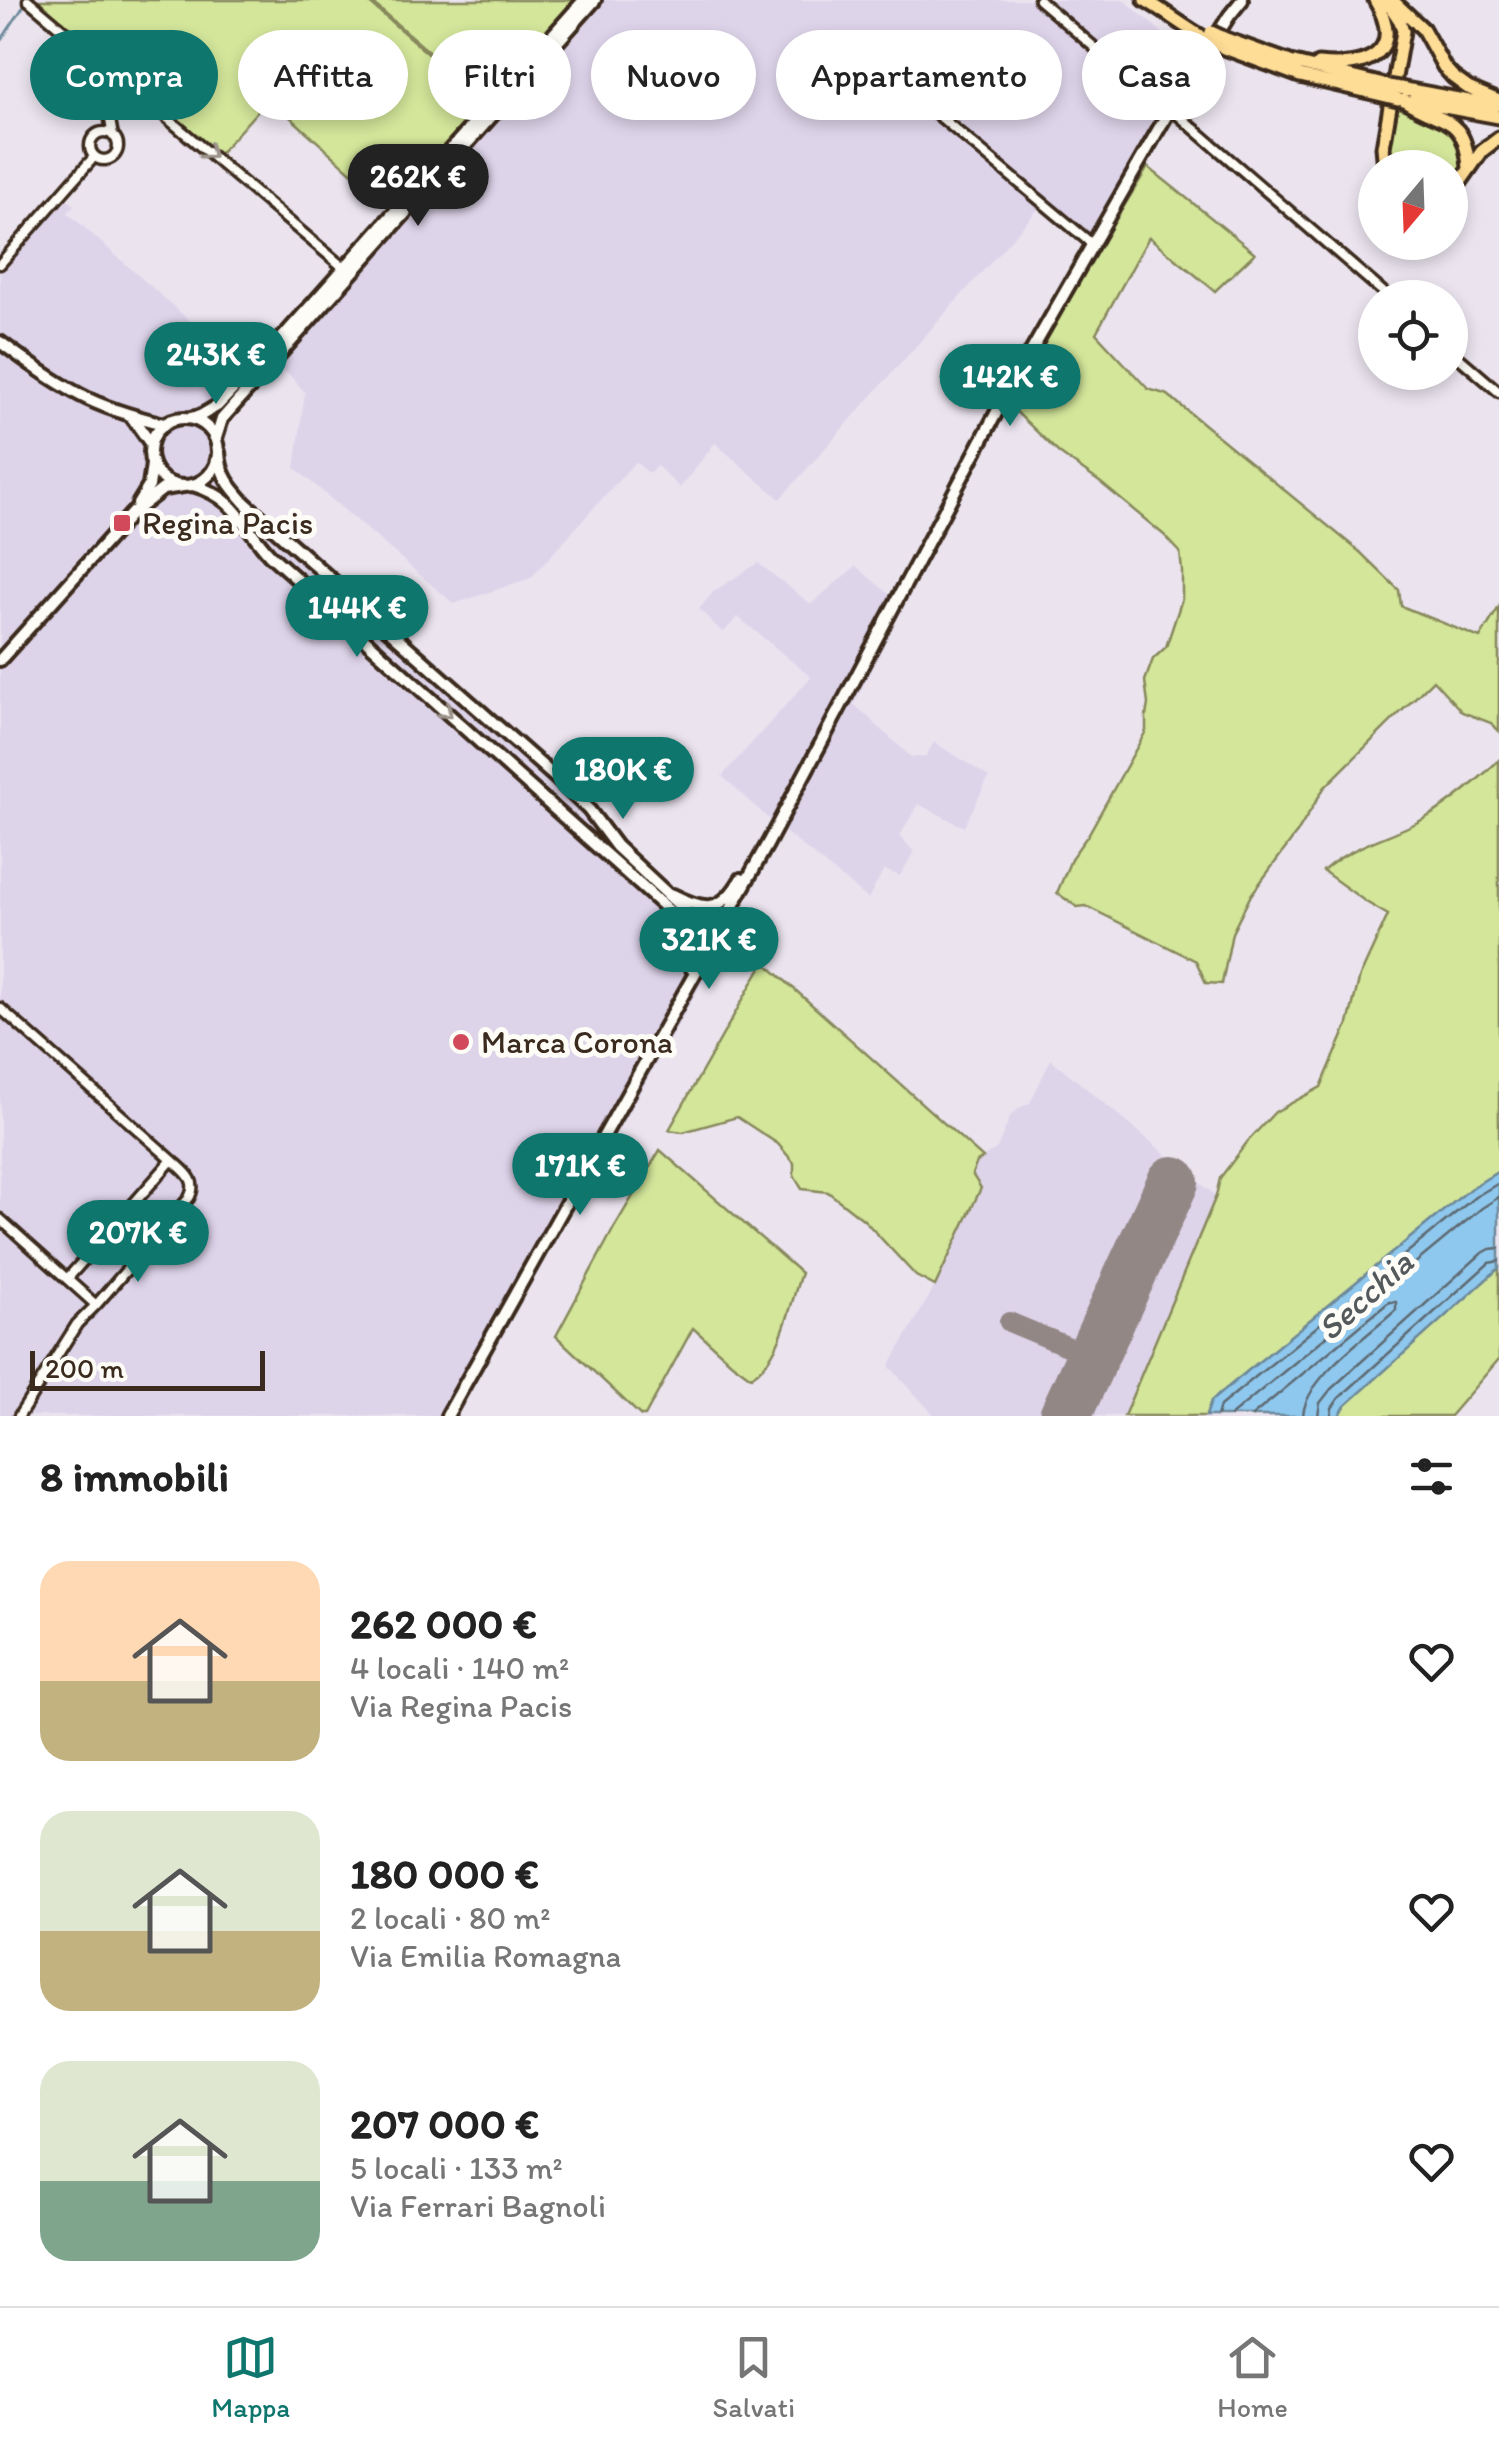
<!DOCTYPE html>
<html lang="it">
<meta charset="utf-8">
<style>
body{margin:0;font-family:Itim,sans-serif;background:#f6f6f6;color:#222;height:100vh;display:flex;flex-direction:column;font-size:38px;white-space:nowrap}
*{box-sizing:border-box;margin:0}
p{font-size:32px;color:#767676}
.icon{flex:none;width:55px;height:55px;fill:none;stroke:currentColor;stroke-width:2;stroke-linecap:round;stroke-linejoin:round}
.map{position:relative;height:1416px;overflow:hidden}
.side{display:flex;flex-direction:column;background:#fff;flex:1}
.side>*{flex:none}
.banner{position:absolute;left:30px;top:30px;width:1440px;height:90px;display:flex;gap:20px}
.needle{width:65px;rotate:199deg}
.controls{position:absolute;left:1358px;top:150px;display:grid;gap:20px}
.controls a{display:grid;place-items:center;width:110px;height:110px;border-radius:50%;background:#fff;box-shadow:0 5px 15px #0003;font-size:50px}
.scale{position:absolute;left:30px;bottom:25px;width:235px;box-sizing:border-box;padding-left:10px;border:5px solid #3b2a1e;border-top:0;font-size:28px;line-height:35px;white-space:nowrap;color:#3b2a1e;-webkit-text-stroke:8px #fdfcf7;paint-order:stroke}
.price{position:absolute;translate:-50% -85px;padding:0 22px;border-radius:35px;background:#0f766e;color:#fff;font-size:32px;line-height:65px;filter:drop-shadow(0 2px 5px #0008)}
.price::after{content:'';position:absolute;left:50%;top:60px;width:30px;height:22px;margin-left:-15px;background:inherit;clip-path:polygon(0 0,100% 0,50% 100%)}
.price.active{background:#222;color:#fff}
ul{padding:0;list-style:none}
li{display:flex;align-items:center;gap:30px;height:250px;padding:0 40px}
li span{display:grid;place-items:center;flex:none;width:280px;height:200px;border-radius:30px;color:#555}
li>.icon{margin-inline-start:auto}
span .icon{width:120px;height:120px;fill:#fffc;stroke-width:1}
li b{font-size:42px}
h2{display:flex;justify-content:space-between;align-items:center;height:120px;padding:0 40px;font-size:42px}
.chip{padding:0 35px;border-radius:45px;background:#fff;box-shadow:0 5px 15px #0003;font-size:35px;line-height:90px}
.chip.active{background:#0f766e;color:#fff}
.dock{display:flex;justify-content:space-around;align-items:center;height:140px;border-top:2px solid #e0e0e0;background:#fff;font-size:28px;color:#767676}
.dock a{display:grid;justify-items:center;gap:5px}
.dock .active{color:#0f766e}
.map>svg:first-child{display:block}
.built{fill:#ded4ea}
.green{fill:#d3e69a;stroke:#87885c;stroke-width:2.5}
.water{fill:#8fc8ee;stroke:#6d899b;stroke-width:2.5}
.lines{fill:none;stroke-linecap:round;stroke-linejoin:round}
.shore{stroke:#5d6971;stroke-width:2.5}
.stream{stroke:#6d899b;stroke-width:2.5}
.taxiway{stroke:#938786;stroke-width:20}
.runway{stroke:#938786;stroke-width:52}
.street-casing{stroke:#3b2a1e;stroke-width:15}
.secondary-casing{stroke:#3b2a1e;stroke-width:18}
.primary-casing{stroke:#3b2a1e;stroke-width:19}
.street{stroke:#fdfcf7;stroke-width:8}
.secondary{stroke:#fdfcf7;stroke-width:10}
.primary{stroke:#fedd96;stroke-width:11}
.primary-bridge-casing{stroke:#3b2a1e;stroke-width:19;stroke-linecap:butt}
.primary-bridge{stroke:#fedd96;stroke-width:11}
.oneway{stroke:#9c938a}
.poi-dot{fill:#d1495b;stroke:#fdfcf7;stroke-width:4}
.labels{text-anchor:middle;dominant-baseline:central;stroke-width:10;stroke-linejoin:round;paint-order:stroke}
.poi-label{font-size:32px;fill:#3b2a1e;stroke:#fdfcf7;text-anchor:start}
.water-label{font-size:35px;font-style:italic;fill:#54595c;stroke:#fdfcf7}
</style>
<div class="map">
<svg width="1499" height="1416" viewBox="0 0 1499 1416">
<rect width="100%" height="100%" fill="#ebe4ef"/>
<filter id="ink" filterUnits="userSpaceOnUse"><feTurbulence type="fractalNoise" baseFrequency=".01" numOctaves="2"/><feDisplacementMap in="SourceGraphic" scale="20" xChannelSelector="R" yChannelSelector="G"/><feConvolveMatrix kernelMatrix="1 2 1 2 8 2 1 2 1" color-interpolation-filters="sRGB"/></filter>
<g filter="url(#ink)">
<path class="built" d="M597 0H1124L1193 59 1085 245 1040 207 780 499 715 443 680 488 657 466 649 473 635 462 531 578 454 604 295 468 305 392 289 375 281 370 267 373Z
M66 198 74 205 68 213 216 344 232 331 260 354 207 412 220 426 226 463 234 481 369 600 440 667 575 780 633 852 674 887 739 917 622 1124 611 1135 461 1403 450 1394 438 1416H0V271Z
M758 563 811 604 856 566 903 606 854 704 911 757H925L934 742 989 777 964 827 918 804 900 836 914 852 900 876 884 870 868 899 771 821 722 776 811 677 738 617 723 633 699 609 714 591Z
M1051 1059 1216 1196 1124 1416H935L889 1366 935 1286 981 1188 972 1174 977 1162 997 1148 1011 1115 1021 1107 1030 1103Z"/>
<path class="green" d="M37 0H366L484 102 391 208 269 98 212 162 31 8Z
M369 0H585L508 89 489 95 485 100Z
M1395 107 1447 124 1464 148 1462 164 1457 177 1450 184V168L1390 167 1389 147Z
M1148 167 1255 253 1215 291 1149 237 1096 333 1148 389 1168 395 1360 552 1399 590 1401 606 1480 638 1499 607V731L1491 723 1462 712 1433 680 1324 788 1297 833 1251 895 1232 933 1222 984 1206 983 1196 961 1086 906 1077 907 1057 893 1072 857 1088 835 1146 731V716L1148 704 1145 681 1153 659 1166 647 1182 599V571L1180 552 1164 535 1101 483 1059 453 1009 405 1061 309Z
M1499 760V1171L1470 1189 1211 1401 1206 1416H1124L1216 1196 1220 1178 1248 1141 1275 1112 1321 1087 1348 1024 1360 976 1388 915 1366 902 1323 871C1349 847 1384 839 1416 823 1446 808 1475 783 1499 760Z
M764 962 983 1158 977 1162 972 1174 981 1188 935 1286 916 1276 864 1220 828 1192 802 1189 794 1176V1163L778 1144 737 1117 683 1132 669 1130Z
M660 1150 801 1273C790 1305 781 1359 751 1377L732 1363 693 1328 645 1416H641L556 1336 615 1226Z
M1499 1268V1359L1450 1416H1339L1345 1406Z"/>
<path class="water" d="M1499 1171V1268L1345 1406 1339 1416H1206L1211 1401 1470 1189Z"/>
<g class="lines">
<path class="shore" d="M1217 1416 1220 1406 1475 1197 1499 1183
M1230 1416 1482 1208 1499 1197
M1252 1416 1389 1302H1396V1310C1369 1335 1305 1378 1303 1416
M1318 1416 1320 1403 1331 1389 1481 1254 1490 1249 1499 1248
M1331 1416 1332 1408 1339 1398 1489 1263 1499 1261"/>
<path class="stream" d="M0 42 27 1"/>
<path class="taxiway" d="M1009 1322 1093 1357"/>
<path class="runway" d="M1065 1416 1173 1182"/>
<g class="street-casing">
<path id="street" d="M28 0 344 268
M1039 0 1169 111 1177 114 1390 298
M870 58 1092 244
M90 146a14 14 0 1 1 28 0a14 14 0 1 1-28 0Z
M113 136 110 120 162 57
M0 264 94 157
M1450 350 1499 392
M0 1008 172 1160C185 1172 199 1180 189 1198L96 1305 77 1324 19 1416
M0 1219 96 1305
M67 1279 172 1160"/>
</g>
<g class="secondary-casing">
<path id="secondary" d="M0 342C26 361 52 380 80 395 106 409 135 417 164 424
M131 416 151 444
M150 452a34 34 0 1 1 68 0a34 34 0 1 1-68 0Z
M191 418 200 416 217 406 281 339 584 0
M216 438 222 419 595 0
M219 452C220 475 230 486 245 503L556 778 589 810 616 846 708 932 714 942
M193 485C237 498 242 525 270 555L677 918 711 941
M138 504 149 486 152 464
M0 660 132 513 163 489 183 486
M673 895C706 912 722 912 741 879
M687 931C698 945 701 953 692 969
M447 1416 768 843 1001 404 1169 111 1229 16 1242 0"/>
</g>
<g class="primary-casing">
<path id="primary" d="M1145 0C1166 12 1184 27 1206 39
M1393 1 1423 29 1444 67 1453 77 1468 88 1499 101
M1226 39 1290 62 1388 86
M1222 47 1300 76 1386 96
M1318 64C1365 69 1407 54 1375 0
M1400 88 1495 106
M1404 100C1441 125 1465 113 1469 168
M1412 101 1499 117
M1385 168 1383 147 1403 31 1400 21 1386 0
M1450 191 1456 188 1482 151 1499 138"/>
</g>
<use href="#street" class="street"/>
<use href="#secondary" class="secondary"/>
<use href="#primary" class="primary"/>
<g class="primary-bridge-casing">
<path id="primary-bridge" d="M1211 32 1226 39
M1206 39 1222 47
M1388 86 1400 88
M1386 96 1398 99"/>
</g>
<use href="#primary-bridge" class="primary-bridge"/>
</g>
<defs><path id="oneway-chevron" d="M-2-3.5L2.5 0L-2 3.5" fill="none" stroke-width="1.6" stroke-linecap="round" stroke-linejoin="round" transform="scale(2.5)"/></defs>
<g class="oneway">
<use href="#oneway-chevron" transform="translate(209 153) rotate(40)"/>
<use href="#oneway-chevron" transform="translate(446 712) rotate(42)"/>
</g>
</g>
<g class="poi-dot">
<rect x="112" y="513" width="20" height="20" rx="5"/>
<circle cx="461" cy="1042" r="10"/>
</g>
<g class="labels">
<g class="poi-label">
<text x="142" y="523">Regina Pacis</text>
<text x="481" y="1042">Marca Corona</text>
</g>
<g class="water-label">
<text transform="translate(1365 1295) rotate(-42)">Secchia</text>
</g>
</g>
</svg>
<div class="controls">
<a><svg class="needle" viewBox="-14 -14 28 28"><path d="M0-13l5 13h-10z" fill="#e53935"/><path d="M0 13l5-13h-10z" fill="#767676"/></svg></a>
<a><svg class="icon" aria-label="locate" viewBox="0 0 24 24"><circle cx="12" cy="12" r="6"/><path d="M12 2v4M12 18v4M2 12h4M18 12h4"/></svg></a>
</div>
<div class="scale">200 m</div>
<b class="price active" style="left:418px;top:229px">262K €</b>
<b class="price" style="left:216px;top:407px">243K €</b>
<b class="price" style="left:1010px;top:429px">142K €</b>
<b class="price" style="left:357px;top:660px">144K €</b>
<b class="price" style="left:623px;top:822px">180K €</b>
<b class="price" style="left:709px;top:992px">321K €</b>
<b class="price" style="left:580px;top:1218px">171K €</b>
<b class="price" style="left:138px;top:1285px">207K €</b>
<div class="banner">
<a class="chip active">Compra</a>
<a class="chip">Affitta</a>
<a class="chip">Filtri</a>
<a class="chip">Nuovo</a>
<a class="chip">Appartamento</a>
<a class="chip">Casa</a>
</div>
</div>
<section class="side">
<h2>8 immobili<svg class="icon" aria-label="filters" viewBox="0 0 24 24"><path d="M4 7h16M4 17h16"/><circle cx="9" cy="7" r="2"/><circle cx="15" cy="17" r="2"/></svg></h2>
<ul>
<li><span style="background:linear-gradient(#ffd9b3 60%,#c2b280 0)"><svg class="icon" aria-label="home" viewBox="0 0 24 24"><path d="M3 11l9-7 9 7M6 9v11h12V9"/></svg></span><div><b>262 000 €</b><p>4 locali · 140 m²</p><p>Via Regina Pacis</p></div><svg class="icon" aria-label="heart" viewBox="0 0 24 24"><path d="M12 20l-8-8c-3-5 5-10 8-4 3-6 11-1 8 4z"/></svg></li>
<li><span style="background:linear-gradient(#dfe7d0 60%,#c2b280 0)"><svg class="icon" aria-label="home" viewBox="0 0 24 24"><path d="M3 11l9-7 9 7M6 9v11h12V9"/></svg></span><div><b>180 000 €</b><p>2 locali · 80 m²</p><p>Via Emilia Romagna</p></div><svg class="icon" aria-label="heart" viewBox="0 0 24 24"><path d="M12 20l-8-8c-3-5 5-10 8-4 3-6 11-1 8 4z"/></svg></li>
<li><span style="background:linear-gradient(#dfe7d0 60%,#7fa58c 0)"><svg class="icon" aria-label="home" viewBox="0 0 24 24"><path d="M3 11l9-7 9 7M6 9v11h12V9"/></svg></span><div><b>207 000 €</b><p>5 locali · 133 m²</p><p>Via Ferrari Bagnoli</p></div><svg class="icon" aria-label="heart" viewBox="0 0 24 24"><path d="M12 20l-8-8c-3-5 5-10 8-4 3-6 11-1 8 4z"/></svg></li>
</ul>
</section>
<nav class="dock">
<a class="active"><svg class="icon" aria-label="map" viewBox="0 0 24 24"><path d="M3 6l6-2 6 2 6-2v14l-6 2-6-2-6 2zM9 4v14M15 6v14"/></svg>Mappa</a>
<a><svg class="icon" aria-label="saved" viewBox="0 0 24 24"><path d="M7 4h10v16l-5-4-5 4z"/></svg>Salvati</a>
<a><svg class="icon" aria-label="home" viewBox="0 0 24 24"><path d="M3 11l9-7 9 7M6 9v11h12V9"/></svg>Home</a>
</nav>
